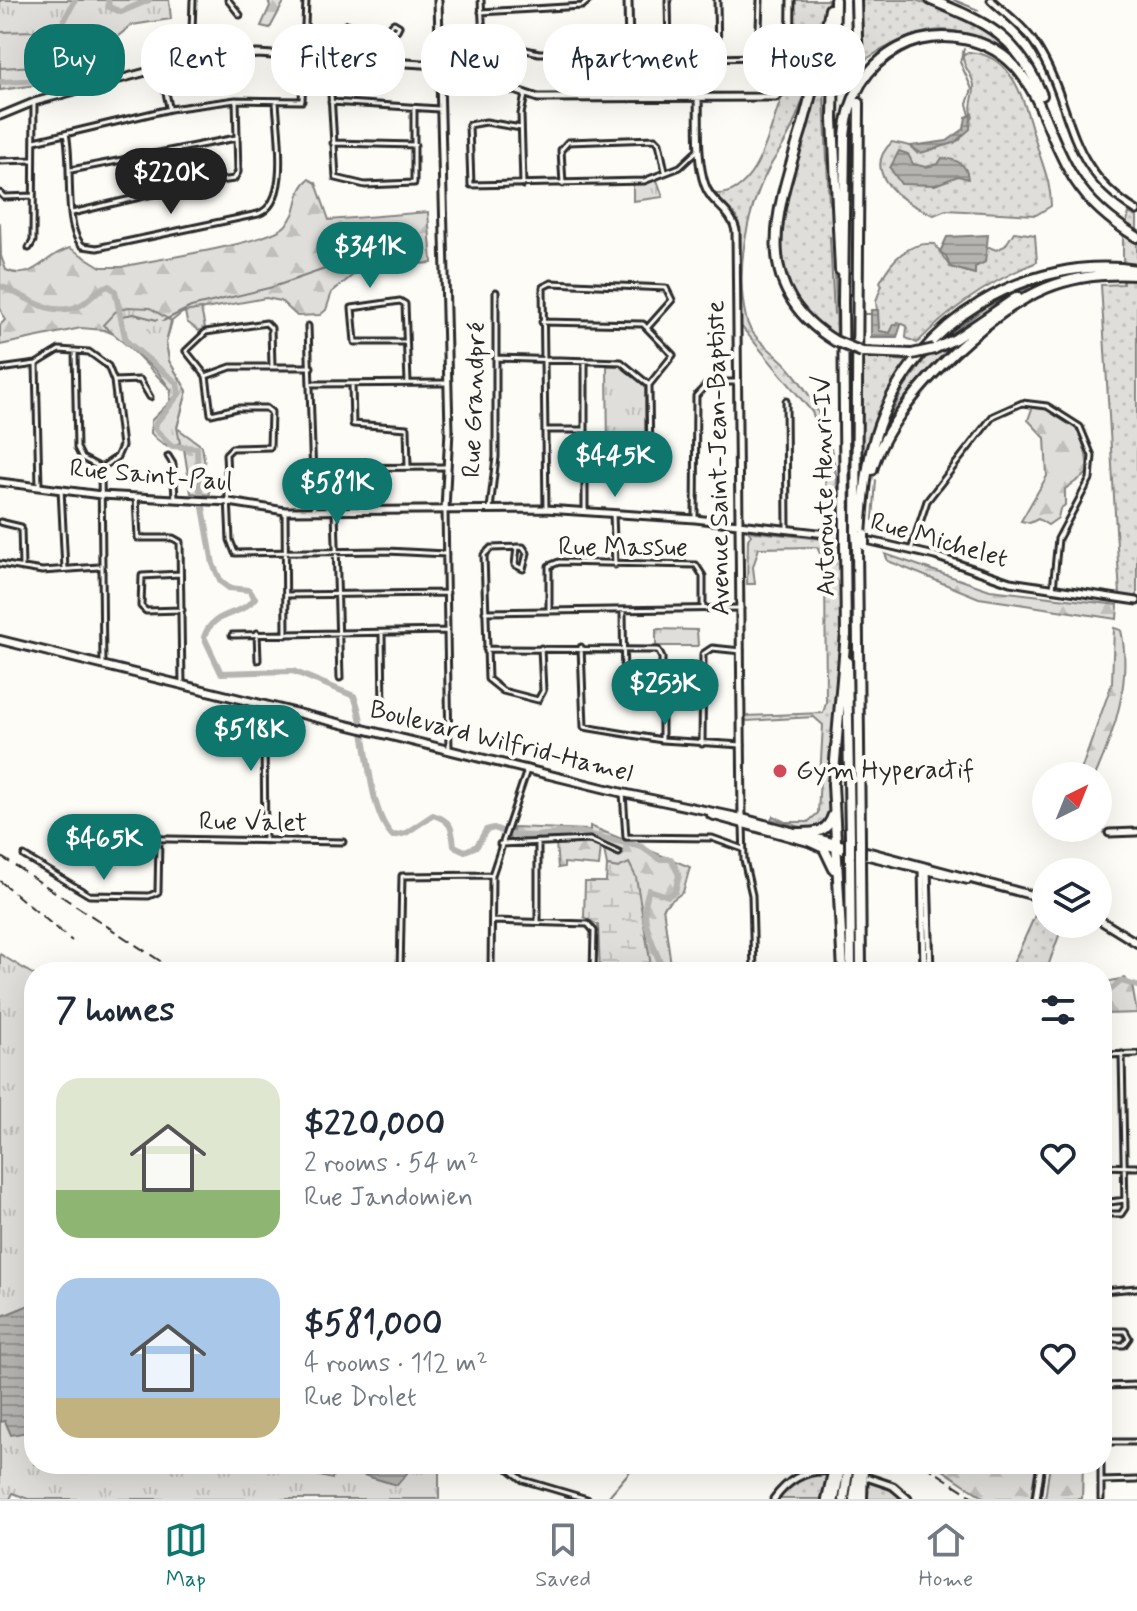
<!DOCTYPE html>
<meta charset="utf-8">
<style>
body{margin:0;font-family:Mynerve,sans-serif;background:#f6f6f7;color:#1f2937;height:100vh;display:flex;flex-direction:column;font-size:30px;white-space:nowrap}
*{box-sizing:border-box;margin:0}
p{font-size:26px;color:#747a83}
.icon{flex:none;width:44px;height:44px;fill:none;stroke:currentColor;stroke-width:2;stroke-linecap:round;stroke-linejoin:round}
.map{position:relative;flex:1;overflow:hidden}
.panel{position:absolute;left:24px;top:962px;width:1088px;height:512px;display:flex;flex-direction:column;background:#fff;border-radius:32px;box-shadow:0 8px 32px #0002}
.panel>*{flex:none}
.banner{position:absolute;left:24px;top:24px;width:1090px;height:72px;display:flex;gap:16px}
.needle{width:52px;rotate:43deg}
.controls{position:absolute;left:1032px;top:762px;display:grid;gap:16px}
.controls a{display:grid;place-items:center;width:80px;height:80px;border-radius:50%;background:#fff;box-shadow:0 8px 32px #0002;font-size:40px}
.price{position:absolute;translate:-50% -68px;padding:0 18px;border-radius:28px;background:#0f766e;color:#fff;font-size:26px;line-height:52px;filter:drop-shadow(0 2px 4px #0008)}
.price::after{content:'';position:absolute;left:50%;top:48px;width:24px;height:18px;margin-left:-12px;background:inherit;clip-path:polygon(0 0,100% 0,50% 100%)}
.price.on{background:#222;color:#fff}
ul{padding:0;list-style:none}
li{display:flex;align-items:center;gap:24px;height:200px;padding:0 32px}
li span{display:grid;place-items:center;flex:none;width:224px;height:160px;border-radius:24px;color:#555}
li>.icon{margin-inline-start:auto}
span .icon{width:96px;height:96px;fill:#fffc;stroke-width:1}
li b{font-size:34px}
h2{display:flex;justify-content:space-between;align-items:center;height:96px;padding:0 32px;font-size:34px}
.tag{padding:0 28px;border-radius:32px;background:#fff;box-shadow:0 8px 32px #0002;font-size:28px;line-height:72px}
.tag.on{background:#0f766e;color:#fff}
.tab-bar{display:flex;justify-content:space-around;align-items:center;height:112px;border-top:2px solid #e0e1e3;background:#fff;font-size:22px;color:#747a83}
.tab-bar a{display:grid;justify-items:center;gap:4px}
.tab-bar .on{color:#0f766e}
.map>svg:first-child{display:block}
.grass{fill:url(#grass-dots);stroke:#858482;stroke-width:2}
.forest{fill:url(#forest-firs);stroke:#858482;stroke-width:2}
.wetland{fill:url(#wetland-marsh);stroke:#858482;stroke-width:2}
.park{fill:url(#park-tufts);stroke:#858482;stroke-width:2}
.garden{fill:#dfdeda;stroke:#858482;stroke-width:2}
.water{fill:url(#water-rules);stroke:#7e7d7b;stroke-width:2}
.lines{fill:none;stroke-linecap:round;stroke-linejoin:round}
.stream{stroke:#7e7d7b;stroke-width:2}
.river{stroke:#b5b4b1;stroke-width:6}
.street-casing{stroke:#2b2b2b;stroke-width:9}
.secondary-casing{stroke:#2b2b2b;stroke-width:11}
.primary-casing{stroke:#2b2b2b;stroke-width:12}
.highway-casing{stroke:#2b2b2b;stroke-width:14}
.street{stroke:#fdfcf7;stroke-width:3}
.secondary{stroke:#fdfcf7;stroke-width:5}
.primary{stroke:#fdfcf7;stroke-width:6}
.highway{stroke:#fdfcf7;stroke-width:8}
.rail{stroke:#2b2b2b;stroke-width:2;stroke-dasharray:12 6;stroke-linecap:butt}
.highway-bridge-casing{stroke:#2b2b2b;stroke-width:14;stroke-linecap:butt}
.highway-bridge{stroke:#fdfcf7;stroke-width:8}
.poi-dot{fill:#d1495b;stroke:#fdfcf7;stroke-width:3}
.labels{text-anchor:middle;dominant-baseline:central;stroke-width:8;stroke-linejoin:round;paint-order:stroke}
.street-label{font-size:26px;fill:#2b2b2b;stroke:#fdfcf7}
.poi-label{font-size:26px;fill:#2b2b2b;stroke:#fdfcf7;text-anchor:start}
</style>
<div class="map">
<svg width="1137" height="1499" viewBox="0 0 1137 1499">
<defs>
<pattern id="grass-dots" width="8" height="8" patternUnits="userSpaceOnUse" patternTransform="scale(2)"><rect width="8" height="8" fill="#dfdeda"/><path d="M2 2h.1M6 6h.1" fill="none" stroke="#c0bfbb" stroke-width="1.8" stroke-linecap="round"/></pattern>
<pattern id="forest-firs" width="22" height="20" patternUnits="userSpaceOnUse" patternTransform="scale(2)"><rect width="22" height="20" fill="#dfdeda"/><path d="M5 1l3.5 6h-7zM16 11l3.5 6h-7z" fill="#c0bfbb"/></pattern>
<pattern id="wetland-marsh" width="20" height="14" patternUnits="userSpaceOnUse" patternTransform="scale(2)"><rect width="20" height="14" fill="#dfdeda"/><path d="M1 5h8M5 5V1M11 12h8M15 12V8" fill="none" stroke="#c0bfbb"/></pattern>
<pattern id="park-tufts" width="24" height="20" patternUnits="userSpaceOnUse" patternTransform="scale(2)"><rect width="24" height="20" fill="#dfdeda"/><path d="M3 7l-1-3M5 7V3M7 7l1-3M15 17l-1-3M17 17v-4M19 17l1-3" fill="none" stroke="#c0bfbb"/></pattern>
<pattern id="water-rules" width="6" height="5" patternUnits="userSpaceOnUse" patternTransform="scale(2)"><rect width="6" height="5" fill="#b5b4b1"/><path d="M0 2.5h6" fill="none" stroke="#939390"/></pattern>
</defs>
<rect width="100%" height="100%" fill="#fdfcf7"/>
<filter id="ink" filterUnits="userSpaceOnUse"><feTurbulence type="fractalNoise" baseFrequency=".0125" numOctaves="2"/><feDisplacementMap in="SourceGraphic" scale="16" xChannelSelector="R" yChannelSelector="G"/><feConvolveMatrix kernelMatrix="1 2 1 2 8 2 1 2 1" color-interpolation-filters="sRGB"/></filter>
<g filter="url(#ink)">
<path class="grass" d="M794 0H828C823 45 809 86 792 128 786 143 775 156 768 170 746 212 735 271 746 318 750 339 776 352 789 368 831 416 839 469 840 531L829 530 822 442 812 412 740 325V229L737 217 715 194C757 196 769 131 780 102 784 92 793 88 794 76 798 51 795 25 794 0Z
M859 0H916L979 24 1012 54C950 18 921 25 863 61Z
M828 36 837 339C810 319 789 296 781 262 769 213 817 91 828 36Z
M968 52C1018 54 1025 109 1037 146 1043 167 1051 183 1051 206L1036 215 946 210 934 215C904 204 859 173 892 142L910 146 917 153 960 140 973 117C968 104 975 98 974 85 972 73 962 67 963 55Z
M1129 213 1137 217V597L1120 595 1101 285 1123 284V238Z
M1014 232 1035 235 1037 262C990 281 952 307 917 343L906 338 907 326 898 322 890 333 879 331 876 301 882 285 880 282C891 260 909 241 935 244L950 267 974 274 975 266 985 262 983 253 989 247 996 250 1005 246Z
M1029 287 937 345 984 308Z
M972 335 911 393 877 443 903 390 925 358Z
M861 357 908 361 875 424 860 477Z
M748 531 840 541V642L830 815 826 825 812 830 771 819 773 816 785 822H808L818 813 823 725 814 717 746 721 745 716 823 713 826 703 825 564 817 547 759 548 753 567 755 584H747L748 539 751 535Z
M1036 913 1046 924 1062 927 1046 972H1024L1012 966Z
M813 1473 829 1474 825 1499H778L794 1482Z
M868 1482 884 1486 903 1499H865Z"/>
<path class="forest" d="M268 0H285L270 28 261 26 270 6Z
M309 179 316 183 329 220 428 212 432 263 363 267 332 292 326 310 320 315 297 316 281 301 266 298 182 313 172 321 166 343 169 361 187 391 177 428 202 446 210 495 191 493 184 449 165 445 151 433V421L170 402 171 390 119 336 104 330 81 328 0 345V325L5 320 0 308V222L1 256 6 270C33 283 45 254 70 248L101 267H122C154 259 266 244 285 226 301 211 293 191 309 179Z
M1033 406C1074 414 1086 434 1088 473L1065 489V505L1060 509 1058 518 1048 525 1038 519 1030 523 1021 521 1047 476 1045 438 1028 420Z
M885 554 990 590 1118 605 1117 619 979 598 888 561Z
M1114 628 1121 630C1132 680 1115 731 1095 776H1079L1112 683Z
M590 826 690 867 683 892 663 907 672 972H652L629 864 618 868 607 866 604 849 618 856 620 851 589 839 534 836 509 841 514 827 590 830Z
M590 841 601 847 599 866 564 863V867L558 868 556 843Z
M1124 978 1132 985 1137 1013 1105 1014 1102 1018V983Z
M934 1464H1036L1031 1499H986Z
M1050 1464H1083L1082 1499H1045Z"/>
<path class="wetland" d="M629 863 636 877 652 972H600L598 925 584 917 585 882H606L607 866 618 868Z"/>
<path class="park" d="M0 0H169L171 19 132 25 113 40 100 45 93 63 81 71 79 79 0 90Z
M657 180 663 197 633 201V184Z
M128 307 150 308 171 321 166 343 169 361 187 391 177 427 180 443C168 449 159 443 151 433V421L170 402 171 390 157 371 103 325 115 312Z
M201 309 205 328 199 331 187 322 185 312Z
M607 366H620L645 386V449L608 450Z
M656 629 697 630 698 646H656Z
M0 954 34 975V1464H439V1499H28L13 1493 10 1499H0Z"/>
<path class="garden" d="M35 31 37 66 0 68V32Z
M274 1464H335L332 1479Z"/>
<path class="water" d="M971 115 970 129 954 143 921 153 910 146 947 141 964 129 966 117Z
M899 151 908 154 913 164 926 167 938 164 942 158C954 159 967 162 968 179L958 176 935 185 901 184 890 168Z
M988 235 985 262 975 267V274L950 267 946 256 940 252 947 237Z
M871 310H878L879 331 890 333 894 324 901 325 897 337H871Z
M34 1303V1431L11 1435 5 1421 0 1422V1317Z
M362 1464H406L407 1473 397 1485 363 1475Z"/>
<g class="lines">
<path class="stream" d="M954 0 978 10
M964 49 960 62 972 89 967 104 970 115
M824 96 829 203
M830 237 834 314
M865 314H870
M122 316 134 314 157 320
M163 321 191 307 273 287 374 252 373 254
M873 520 876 480
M609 1496 636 1464"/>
<path class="river" d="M108 0 109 7 121 12 149 0
M0 82 49 80 57 74V66L47 53 75 0
M0 286C26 295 46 317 77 307 90 302 96 288 109 286L115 291 126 341 177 383 179 394 156 423 155 429 172 446 197 448 198 479 213 564 221 582 229 588 249 590 255 598C241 617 213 610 204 637L221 673 293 671 354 696C369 732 366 810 393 836L406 833 433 815C452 821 452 828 454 846L465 851 477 846 486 830 494 828 512 835 534 836 578 832 642 847 659 859H671L679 875 675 892 668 896 649 890C637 921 655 943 663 972
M1102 997 1121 981 1137 986"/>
<g class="street-casing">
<path id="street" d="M228 0 240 15
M668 0 670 98
M717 0 718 58
M481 12 582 6 589 0
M483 40 539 53H629
M340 57 342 27 347 24 353 27 342 31
M669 59 758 57 760 0
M329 60 336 178 365 185 414 183V108
M387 61 389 27 394 23 399 26 397 30 389 31
M191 64 193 0
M161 68 169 107
M470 75 483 40 481 0
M331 102 439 109
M521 128 486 122 469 125 471 185 644 181 680 167 698 150
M66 134C73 161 63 230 83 246L97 248 258 214C291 203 277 130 276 101
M35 141 170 109 236 100 302 101 306 0
M333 143 415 145
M0 161 32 160
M71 170 236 138
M563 184 561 150 568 142 655 139 659 143 665 171
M523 185 521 114 525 95
M0 193 4 197 33 196
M72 213 191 185 234 179 238 172 236 100
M29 248 33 241 34 102
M542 322 643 324 673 355 649 385 650 468 639 474 587 473
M308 326 314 510
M406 342H355L352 308 400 301 405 304 408 383
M496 358 621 362 649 385
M36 364 39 486
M272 367 271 328 266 323 206 332 186 351 206 376 211 414 237 408H266L271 412 270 447 232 448 226 454 230 540 235 553 387 551 446 554
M0 369 36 364 59 350 89 352 108 366 114 381 122 446 117 457 101 468 82 458 77 448 75 351
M206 376 231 367H311
M114 381 140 380 150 397
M312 384 447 383
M352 384 353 424 407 428 408 467
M786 401 787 529
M545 430H585
M168 456 173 464 175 498
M101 468 103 665
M313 468 446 467
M61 489 65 569
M136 497 138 538H173L180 542 182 685
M490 509 496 457V292
M546 509 543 287 551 283 666 288 672 300 648 327
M445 510 449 750
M285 511 286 635
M335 511 340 678
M585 512V360
M613 514 615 565
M695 519 696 396 709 382H737
M0 522 21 527 22 568
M517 547 515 565 523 569 527 553 523 547 491 548 484 555 488 679 503 691 538 700 543 691 541 648
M911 550 927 501 993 416 1022 403 1047 406 1080 427 1092 456 1090 479 1058 539 1053 589
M0 564 42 571 99 567
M180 574 142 576 141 606 146 611 182 610
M287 595 447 593
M623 610 624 690 630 696 661 698
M549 611V566L559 562 696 565 703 576V608
M485 612 741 608
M257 633 258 660
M382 633 383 713
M232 635 447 631
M581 647 584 727 662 740 742 745
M486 649 658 650 662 658V740
M702 744 703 654 712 648 741 651
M623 793 626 837 712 838 743 849
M743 825 744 860 752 895 754 972
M115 838 343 842
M265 841 264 740 269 707
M538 842V921
M500 844 590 840 619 853
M24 856 89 895 149 896 158 892 159 838
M492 921 588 924 594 931 593 972
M400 972 402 876 492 875
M491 972 492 875 527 770
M1102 1055 1137 1054
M1102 1166 1137 1167
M1102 1203 1125 1200
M1102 1214H1121L1125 1208 1122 1054
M1102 1291 1137 1288
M1102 1331H1125L1129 1338 1124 1345H1102
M1102 1386 1137 1385
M1102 1442H1137
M503 1464 523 1480 587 1499
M1101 1464V1499
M1101 1481 1137 1480"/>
</g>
<g class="secondary-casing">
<path id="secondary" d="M438 0 449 430 445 510
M628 0 630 98
M991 0C1006 14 1024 27 1035 44 1076 107 1062 165 1137 211
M698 98C699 125 696 160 705 185 711 204 732 210 736 231L742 818
M0 116 34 102 161 68 257 54 439 65 538 98 776 97 790 80 791 0
M0 482 101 495 229 502 285 511 546 509 695 519 844 536
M862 539 935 556 1010 582 1137 601
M1109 833 1137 832
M922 868 924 972
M927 869 930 972
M869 1478 893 1486 908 1499
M774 1499C788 1480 805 1469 829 1471
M1036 1499 1041 1464"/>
</g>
<g class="primary-casing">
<path id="primary" d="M0 640 623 793 742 818 1046 899
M711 815 812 843
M823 845 968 880
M1098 919 1137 943"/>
</g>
<g class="highway-casing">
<path id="highway" d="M835 0 833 119 840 270
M856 0 858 74
M931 0C988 23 1017 36 1042 95
M830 9C823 49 813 88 802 128 778 207 747 287 835 341
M843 299 845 531
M843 304 845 136C848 98 865 66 899 48 920 37 942 35 964 39 1039 53 1040 128 1075 180 1091 205 1112 222 1137 237
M934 349 955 339 1017 297
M862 352 912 354
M872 470C889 405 985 313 1046 288 1075 276 1105 273 1137 275
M856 532 859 103
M861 534C864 497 866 460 879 425 917 321 1027 254 1137 270
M845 545 846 636
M857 545 860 841
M847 662 850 838
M798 833C814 833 827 834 833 815
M811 842 824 848 834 869
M850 856 851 972
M860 858 861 972
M843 972 833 784 846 633
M827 1499 835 1464
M834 1499 840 1469
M844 1499 849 1464
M854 1499 859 1464
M862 1499 863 1468"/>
</g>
<use href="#street" class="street"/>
<use href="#secondary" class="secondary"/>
<use href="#primary" class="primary"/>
<use href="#highway" class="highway"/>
<path class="rail" d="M0 856 177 972
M0 881 72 941
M923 1464 976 1499"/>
<g class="highway-bridge-casing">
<path id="highway-bridge" d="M835 341 862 352
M912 354 934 349
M845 531V545
M856 532 857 545
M864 545V534
M850 838V856
M860 841V858"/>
</g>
<use href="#highway-bridge" class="highway-bridge"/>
</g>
</g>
<circle class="poi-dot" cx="780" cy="771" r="8"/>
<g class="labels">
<g class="street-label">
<text transform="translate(475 400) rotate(-88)">Rue Grandpré</text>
<text transform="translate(719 458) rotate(-91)">Avenue Saint-Jean-Baptiste</text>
<text transform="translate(151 476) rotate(5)">Rue Saint-Paul</text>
<text transform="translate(825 486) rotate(-91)">Autoroute Henri-IV</text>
<text transform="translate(939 541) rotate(16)">Rue Michelet</text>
<text x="623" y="548">Rue Massue</text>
<text transform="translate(501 742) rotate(14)">Boulevard Wilfrid-Hamel</text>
<text transform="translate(253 823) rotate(1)">Rue Valet</text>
</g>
<g class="poi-label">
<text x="796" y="771">Gym Hyperactif</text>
</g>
</g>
</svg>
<div class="controls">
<a><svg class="needle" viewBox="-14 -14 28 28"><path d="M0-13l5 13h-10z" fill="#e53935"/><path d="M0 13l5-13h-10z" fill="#747a83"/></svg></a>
<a><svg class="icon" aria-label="layers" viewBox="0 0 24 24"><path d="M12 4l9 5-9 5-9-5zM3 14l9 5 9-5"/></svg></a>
</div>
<b class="price on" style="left:171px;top:216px">$220K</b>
<b class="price" style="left:370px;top:290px">$341K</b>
<b class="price" style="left:615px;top:499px">$445K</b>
<b class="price" style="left:337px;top:526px">$581K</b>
<b class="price" style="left:665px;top:727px">$253K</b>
<b class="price" style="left:251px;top:773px">$518K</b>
<b class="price" style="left:104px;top:882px">$465K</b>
<div class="banner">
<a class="tag on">Buy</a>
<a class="tag">Rent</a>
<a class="tag">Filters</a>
<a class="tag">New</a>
<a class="tag">Apartment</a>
<a class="tag">House</a>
</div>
<section class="panel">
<h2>7 homes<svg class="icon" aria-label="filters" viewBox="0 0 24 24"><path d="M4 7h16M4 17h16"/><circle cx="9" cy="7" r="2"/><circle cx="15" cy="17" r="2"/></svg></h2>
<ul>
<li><span style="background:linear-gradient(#dfe7d0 70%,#8fb573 0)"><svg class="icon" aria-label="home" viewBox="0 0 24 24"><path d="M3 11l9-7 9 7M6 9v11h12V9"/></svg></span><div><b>$220,000</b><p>2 rooms · 54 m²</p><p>Rue Jandomien</p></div><svg class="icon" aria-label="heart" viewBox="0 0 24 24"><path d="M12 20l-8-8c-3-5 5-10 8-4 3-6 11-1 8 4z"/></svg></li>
<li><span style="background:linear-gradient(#a9c7e8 75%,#c2b280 0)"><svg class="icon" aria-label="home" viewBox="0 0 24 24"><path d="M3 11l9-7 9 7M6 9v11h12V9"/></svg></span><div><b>$581,000</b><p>4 rooms · 112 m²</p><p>Rue Drolet</p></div><svg class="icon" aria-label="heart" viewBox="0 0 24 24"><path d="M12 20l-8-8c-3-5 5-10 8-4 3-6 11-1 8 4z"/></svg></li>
</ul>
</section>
</div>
<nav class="tab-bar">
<a class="on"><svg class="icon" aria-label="map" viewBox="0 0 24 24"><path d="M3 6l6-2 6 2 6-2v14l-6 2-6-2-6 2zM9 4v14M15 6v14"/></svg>Map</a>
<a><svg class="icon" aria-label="saved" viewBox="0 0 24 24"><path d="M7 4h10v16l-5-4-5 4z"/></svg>Saved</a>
<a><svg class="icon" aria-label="home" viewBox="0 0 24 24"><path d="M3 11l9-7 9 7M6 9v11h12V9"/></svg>Home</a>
</nav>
